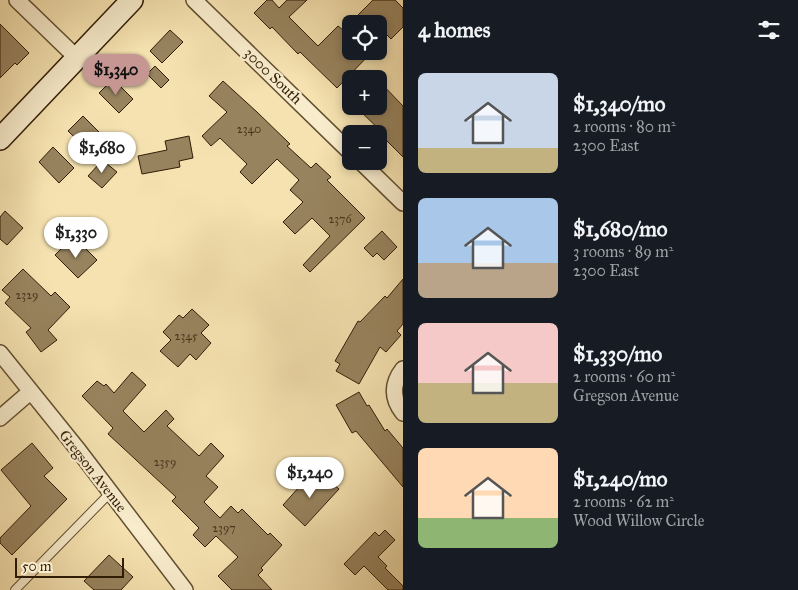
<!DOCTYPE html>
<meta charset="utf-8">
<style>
body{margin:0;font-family:"IM FELL Great Primer",serif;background:#20242c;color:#f1f3f6;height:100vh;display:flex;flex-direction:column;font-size:19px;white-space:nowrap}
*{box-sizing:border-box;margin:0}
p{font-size:16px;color:#9ea1a6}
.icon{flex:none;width:28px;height:28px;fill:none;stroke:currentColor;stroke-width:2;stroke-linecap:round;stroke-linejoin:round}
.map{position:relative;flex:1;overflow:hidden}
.sheet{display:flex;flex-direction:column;background:#171b24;width:395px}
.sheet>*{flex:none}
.buttons{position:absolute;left:342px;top:15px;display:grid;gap:10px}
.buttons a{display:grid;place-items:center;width:45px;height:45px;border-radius:8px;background:#171b24;box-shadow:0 2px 8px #0003;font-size:25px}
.scale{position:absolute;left:15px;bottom:12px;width:109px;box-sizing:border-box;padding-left:5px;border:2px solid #311d06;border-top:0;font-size:14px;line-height:18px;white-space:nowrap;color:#311d06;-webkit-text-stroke:4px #f8eccc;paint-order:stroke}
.price{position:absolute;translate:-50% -42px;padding:0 11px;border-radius:18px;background:#fff;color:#222;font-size:16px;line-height:32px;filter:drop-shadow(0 1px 2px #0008)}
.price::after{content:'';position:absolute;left:50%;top:30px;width:15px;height:11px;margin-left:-8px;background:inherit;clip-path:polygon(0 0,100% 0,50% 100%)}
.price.on{background:#c59692;color:#111}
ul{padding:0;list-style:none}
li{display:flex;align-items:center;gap:15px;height:125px;padding:0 15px}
li span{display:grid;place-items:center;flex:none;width:140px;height:100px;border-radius:8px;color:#555}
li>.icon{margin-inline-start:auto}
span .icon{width:60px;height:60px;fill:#fffc;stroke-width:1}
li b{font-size:21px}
h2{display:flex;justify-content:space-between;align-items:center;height:60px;padding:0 15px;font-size:21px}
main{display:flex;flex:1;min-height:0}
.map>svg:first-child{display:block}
.building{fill:#97835e;stroke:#311d06}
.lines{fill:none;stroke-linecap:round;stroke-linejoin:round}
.service-casing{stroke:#624e30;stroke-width:10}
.minor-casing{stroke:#624e30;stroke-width:18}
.secondary-casing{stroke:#311d06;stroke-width:24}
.service{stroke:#f8eccc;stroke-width:8}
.minor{stroke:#f8eccc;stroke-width:15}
.secondary{stroke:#f8eccc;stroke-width:21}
.labels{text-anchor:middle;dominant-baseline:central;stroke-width:4.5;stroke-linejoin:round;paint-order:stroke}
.number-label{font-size:12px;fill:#4a361c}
.street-label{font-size:15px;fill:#311d06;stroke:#f8eccc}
</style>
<main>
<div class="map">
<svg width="403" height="590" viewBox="0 0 403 590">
<rect width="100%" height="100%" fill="#f5e2b0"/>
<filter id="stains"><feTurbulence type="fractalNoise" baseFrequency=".004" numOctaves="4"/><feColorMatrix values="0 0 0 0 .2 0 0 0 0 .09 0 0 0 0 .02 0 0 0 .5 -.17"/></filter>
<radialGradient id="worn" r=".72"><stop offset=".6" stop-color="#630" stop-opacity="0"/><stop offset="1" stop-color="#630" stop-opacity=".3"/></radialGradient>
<path class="building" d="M267 0H272L279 8 287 0H307L289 17 318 46 338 26 343 30 373 0H395L403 8V27L391 39 379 27V24H351V51H373L337 88 300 52 298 54 272 27 270 29 254 13Z
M0 24 29 53 17 65 15 63 0 78Z
M170 30 183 42 162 63 150 51Z
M155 66 169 80 161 88 147 74Z
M113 79 133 99 119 113 99 93Z
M223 81 257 112 290 144 287 146 311 168 316 163 331 177 327 180 365 218 310 272 303 265 330 236 312 218 295 234 283 222 303 202 290 190 299 180 277 159 252 184 240 172 247 164 220 138 211 146 202 136 227 112 209 96Z
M379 81 403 106V157L384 138 386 136 355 106H379Z
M83 116 99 132 85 147 68 131Z
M189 136 193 158 179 161 180 167 142 174 138 156 167 150 165 141Z
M53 147 74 168 59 183 39 162Z
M106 163 117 172 102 188 88 176 99 164Z
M5 211 23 228 7 245 0 239V217Z
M382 231 397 247 384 260 377 253 373 257 364 248Z
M70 240 80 250 83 246 97 260 78 278 55 255Z
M23 269 51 296 55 292 70 307 48 330 57 340 41 352 26 332 31 328 5 303 10 297 2 290Z
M403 279V324L397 331 401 335 386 352 380 347 359 384 336 371 340 364 335 361 358 321 360 322 385 296 387 298Z
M192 309 209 325 201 333 211 343 196 360 190 354 178 367 160 351 171 340 163 332 179 315 183 318Z
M132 372 146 385 123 411 144 432 166 410 174 419 167 426 199 456 211 443 224 456 206 476 218 487 204 502 220 518 231 506 238 513 242 509 268 535 270 533 282 545 261 568 263 570 258 575 272 590H232L218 576 238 557 216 536 205 547 193 535 199 528 172 501 176 497 108 434 113 428 82 396 97 381 104 386 106 384 114 393Z
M359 392 367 406 369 405 385 431 387 429 403 448V487L356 431 352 433 336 405Z
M32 443 53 468 44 476 67 499 12 555 0 543V538L31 506 1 470Z
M309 476 320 486 327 478 339 489 305 526 283 505Z
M385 530 395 540 378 557 387 566 385 568 403 586V590H388L364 566 355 575 344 564 375 532 379 536Z
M109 555 133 577 121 590H94L84 581Z"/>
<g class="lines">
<g class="service-casing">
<path id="service" d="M15 590 110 493"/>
</g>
<g class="minor-casing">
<path id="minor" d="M17 0 77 58
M194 0 351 153
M360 161 403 203
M0 353 79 451 185 590
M403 369C392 383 391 398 403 413
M0 418 30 392"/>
</g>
<g class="secondary-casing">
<path id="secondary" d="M0 139 132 0"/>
</g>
<use href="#service" class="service"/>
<use href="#minor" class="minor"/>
<use href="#secondary" class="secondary"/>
</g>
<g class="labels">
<g class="number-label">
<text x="249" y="129">2340</text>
<text x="340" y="219">2376</text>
<text x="27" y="295">2329</text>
<text x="186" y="336">2345</text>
<text x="165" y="462">2359</text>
<text x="224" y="528">2397</text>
</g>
<g class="street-label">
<text transform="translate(273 76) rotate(44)">3000 South</text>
<text transform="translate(93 471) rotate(52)">Gregson Avenue</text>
</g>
</g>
<rect width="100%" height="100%" filter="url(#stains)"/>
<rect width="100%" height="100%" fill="url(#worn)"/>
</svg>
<div class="buttons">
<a><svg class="icon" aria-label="locate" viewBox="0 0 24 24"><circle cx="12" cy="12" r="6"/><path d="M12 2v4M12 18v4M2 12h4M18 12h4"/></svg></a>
<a>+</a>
<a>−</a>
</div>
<div class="scale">50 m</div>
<b class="price on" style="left:116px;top:96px">$1,340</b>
<b class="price" style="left:102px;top:174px">$1,680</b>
<b class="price" style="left:76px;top:259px">$1,330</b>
<b class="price" style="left:310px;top:499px">$1,240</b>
</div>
<section class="sheet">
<h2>4 homes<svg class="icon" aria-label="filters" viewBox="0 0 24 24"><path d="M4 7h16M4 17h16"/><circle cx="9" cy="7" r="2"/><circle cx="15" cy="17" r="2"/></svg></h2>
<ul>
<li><span style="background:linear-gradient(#c9d6e8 75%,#c2b280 0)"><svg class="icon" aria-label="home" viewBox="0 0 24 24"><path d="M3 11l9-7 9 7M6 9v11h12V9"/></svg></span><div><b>$1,340/mo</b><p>2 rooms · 80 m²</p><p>2300 East</p></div></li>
<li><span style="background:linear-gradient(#a9c7e8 65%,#b9a48a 0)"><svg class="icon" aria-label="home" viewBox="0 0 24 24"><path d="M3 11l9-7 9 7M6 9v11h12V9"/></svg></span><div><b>$1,680/mo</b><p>3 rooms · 89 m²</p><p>2300 East</p></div></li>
<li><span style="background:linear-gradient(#f6c9c9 60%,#c2b280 0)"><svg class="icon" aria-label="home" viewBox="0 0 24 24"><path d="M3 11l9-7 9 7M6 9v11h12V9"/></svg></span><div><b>$1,330/mo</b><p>2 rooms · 60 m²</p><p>Gregson Avenue</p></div></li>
<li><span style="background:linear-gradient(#ffd9b3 70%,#8fb573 0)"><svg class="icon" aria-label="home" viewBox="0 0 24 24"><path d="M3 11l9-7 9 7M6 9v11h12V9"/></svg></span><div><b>$1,240/mo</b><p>2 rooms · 62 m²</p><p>Wood Willow Circle</p></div></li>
</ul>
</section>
</main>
